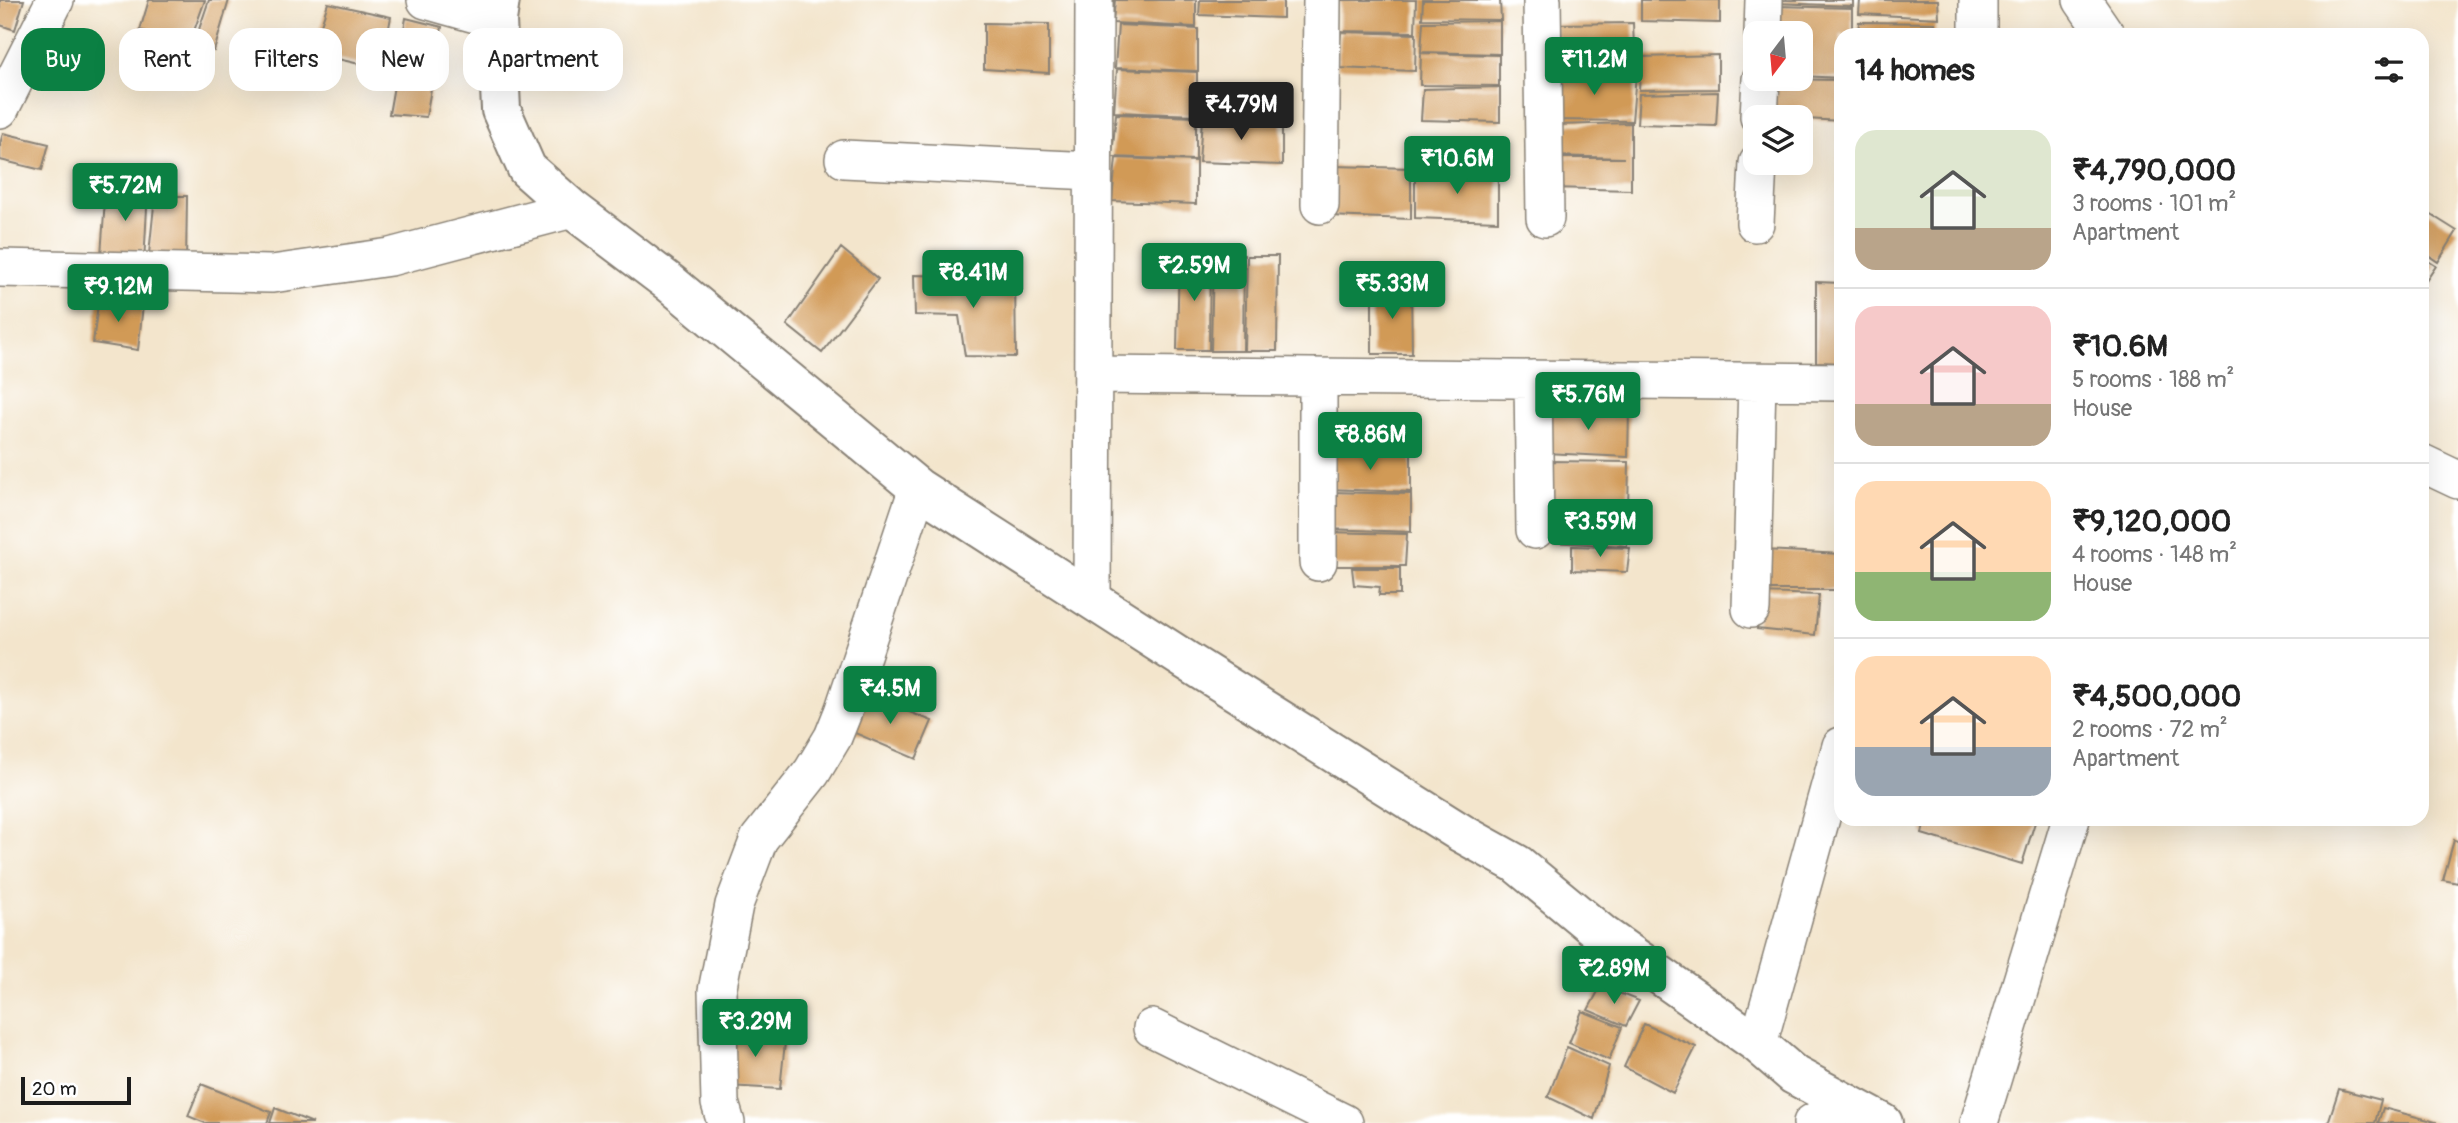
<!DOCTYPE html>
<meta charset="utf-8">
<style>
body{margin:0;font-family:Pangolin,sans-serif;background:#f2f2f2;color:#222;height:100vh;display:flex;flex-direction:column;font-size:26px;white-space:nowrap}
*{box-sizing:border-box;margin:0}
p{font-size:23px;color:#767676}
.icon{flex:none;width:38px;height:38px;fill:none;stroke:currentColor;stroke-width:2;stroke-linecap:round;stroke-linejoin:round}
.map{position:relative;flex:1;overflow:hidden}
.panel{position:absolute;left:1834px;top:28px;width:595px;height:798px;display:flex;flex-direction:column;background:#fff;border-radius:21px;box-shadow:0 7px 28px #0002}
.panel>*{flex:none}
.banner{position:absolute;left:21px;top:28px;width:665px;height:63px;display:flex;gap:14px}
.needle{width:46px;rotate:196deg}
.buttons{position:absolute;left:1743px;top:21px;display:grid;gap:14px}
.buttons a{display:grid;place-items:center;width:70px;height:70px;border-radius:14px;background:#fff;box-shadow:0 7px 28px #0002;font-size:35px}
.scale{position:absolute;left:21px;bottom:18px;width:110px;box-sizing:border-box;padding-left:7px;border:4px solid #1c1c1c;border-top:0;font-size:19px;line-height:24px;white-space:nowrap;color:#1c1c1c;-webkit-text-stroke:5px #fff;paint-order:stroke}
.price{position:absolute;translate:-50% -60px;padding:0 16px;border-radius:7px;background:#0b8043;color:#fff;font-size:23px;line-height:46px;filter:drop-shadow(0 2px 4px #0008)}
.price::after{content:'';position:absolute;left:50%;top:42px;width:21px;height:16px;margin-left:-10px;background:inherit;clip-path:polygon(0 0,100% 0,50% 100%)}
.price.selected{background:#222;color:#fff}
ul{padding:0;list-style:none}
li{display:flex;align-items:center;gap:21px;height:175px;padding:0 21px}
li+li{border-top:2px solid #e0e0e0}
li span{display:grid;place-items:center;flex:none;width:196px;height:140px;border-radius:21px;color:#555}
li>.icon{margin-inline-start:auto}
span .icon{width:84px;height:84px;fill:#fffc;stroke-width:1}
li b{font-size:30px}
h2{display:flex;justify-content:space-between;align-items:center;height:84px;padding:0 21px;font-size:30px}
.chip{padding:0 24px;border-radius:21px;background:#fff;box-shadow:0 7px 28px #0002;font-size:24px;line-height:63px}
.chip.selected{background:#0b8043;color:#fff}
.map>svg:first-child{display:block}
.building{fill:#d19a57}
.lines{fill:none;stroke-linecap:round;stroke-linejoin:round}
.minor-casing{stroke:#888074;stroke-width:40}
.tertiary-casing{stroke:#888074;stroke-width:42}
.minor{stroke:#fff;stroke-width:37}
.tertiary{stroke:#fff;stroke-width:38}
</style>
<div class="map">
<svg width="2458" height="1123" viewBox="0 0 2458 1123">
<rect width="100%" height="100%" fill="#fff"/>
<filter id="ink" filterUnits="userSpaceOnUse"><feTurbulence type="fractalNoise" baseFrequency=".0143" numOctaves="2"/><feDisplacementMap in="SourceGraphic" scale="14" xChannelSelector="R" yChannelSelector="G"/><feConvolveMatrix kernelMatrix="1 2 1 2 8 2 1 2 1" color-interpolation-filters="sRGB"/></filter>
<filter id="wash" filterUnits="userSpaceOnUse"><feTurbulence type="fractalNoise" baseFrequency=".00686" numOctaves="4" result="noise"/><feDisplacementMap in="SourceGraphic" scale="28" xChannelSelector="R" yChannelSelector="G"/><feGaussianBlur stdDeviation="1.57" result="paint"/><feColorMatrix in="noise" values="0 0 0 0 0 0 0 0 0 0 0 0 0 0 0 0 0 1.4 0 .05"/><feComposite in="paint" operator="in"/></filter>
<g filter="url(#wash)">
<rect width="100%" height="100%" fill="#f3e5cc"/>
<g id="blocks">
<path class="building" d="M0 0H24L15 30 0 25Z
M149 0H205L189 45 140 30Z
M209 0H229L214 51 194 44Z
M1115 0H1196V27L1113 23Z
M1200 0H1283V18L1199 15Z
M1340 0H1416L1415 32 1339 31Z
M1423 0H1500L1501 20 1422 19Z
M1641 0H1720V23L1641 21Z
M1774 0H1853V6L1774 3Z
M1860 0H1938L1939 18 1859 14Z
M328 3 391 17 381 69 312 53Z
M1776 6 1852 8V35H1841V78L1801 76V33H1774Z
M406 18 442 27 426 117 389 114Z
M1500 21V54L1421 52 1423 22Z
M1859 22 1935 23V35H1858Z
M984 23 1049 24V73L984 69Z
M1633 23 1635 72 1557 70 1555 24Z
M1118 25 1198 29V71L1115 68Z
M1341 32 1416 34 1415 71 1337 68Z
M1421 53 1499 55V86L1420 85Z
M1718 55V89L1639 90 1641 57Z
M1117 69 1197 72V115L1114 112Z
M1554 72 1636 74 1632 121 1553 120Z
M1773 79 1841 80V121L1770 117Z
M1500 87V122L1421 120 1423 89Z
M1718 92 1716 126 1637 124 1639 94Z
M1116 114 1196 117V160L1112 157Z
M1202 119 1282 122V165L1199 162Z
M1631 123V190L1552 188 1554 158H1624L1552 156 1554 125Z
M3 133 49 144 42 170 0 160V144Z
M1116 158 1196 161V204L1112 201Z
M1333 166 1411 168V219L1328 216Z
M1498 171V221L1415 218V172Z
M106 186 148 189 144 263 101 255Z
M155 196H187L186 264H148Z
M2422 209 2457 231 2438 262 2422 251Z
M841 248 878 279 822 353 787 325Z
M1210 254 1209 350H1177L1179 255Z
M1244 255 1243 351H1211L1213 256Z
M1247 256H1278L1277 351H1245Z
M2422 257 2436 266 2422 287Z
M914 275 1015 278 1016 357 965 356 959 316 915 315Z
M1816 282 1841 283V363L1816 362Z
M1372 288 1411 289 1412 354H1372Z
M99 296 143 305 138 350 93 343Z
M1547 408 1629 409 1628 457 1546 453Z
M1329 452 1411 453V492L1327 489Z
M1547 461 1629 462 1628 511 1546 506Z
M1329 492 1411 494V532L1327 529Z
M1547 511 1629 512 1627 546 1548 542Z
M1325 532 1407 534 1405 566H1325Z
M1572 546 1630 548 1627 572 1572 570Z
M1764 550 1841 554V590H1763Z
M1352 568H1400V595H1379L1380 587 1354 585Z
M1760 593 1819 595 1815 635 1757 629Z
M864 694 932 721 916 759 848 730Z
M1925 819H2036L2022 864 1922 834Z
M2454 840 2458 841V883L2443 880Z
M1601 986 1639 1001 1626 1026 1588 1010Z
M1582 1011 1622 1027 1609 1060 1569 1043Z
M1644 1024 1696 1047 1673 1093 1624 1067Z
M727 1030 786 1033 780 1089 728 1086Z
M1567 1047 1609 1066 1594 1119 1548 1097Z
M201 1084 271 1112 267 1123H205L188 1116Z
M2339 1089 2381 1100 2375 1123H2328Z
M275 1108 313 1123H270Z
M2383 1108 2436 1122V1123H2378Z"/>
</g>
</g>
<g filter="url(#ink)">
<use href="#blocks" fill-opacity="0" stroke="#888074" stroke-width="2"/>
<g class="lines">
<g class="minor-casing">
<path id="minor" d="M426 0 497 20
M1542 0 1545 218
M1978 0V35
M2082 0 2106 35
M1763 33 1764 0
M0 109 55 0
M1759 117 1761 79
M844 159 1093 171
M1320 205 1322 0
M1755 223 1758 163
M0 268 272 274 390 257 572 209
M1093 375 1841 382
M1533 379 1535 530
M2422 463 2458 480
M1318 562V378
M1092 599 1094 0
M1751 609 1757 382
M1152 1028 1344 1123
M1758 1044 1841 746
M726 1123 720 1103 717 991 734 905 759 839 812 772 833 737 843 712 918 488
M1812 1123 1847 1103
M1979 1123 2071 819"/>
</g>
<g class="tertiary-casing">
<path id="tertiary" d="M500 0 497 20 501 110 527 169 572 209 670 283 918 488 1187 661 1461 833 1517 864 1603 935 1758 1044 1794 1075 1883 1123"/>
</g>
<use href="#minor" class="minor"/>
<use href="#tertiary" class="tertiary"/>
</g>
</g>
</svg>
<div class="buttons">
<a><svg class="needle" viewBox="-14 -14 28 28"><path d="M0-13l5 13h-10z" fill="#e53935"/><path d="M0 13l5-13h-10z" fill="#767676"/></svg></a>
<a><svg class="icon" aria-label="layers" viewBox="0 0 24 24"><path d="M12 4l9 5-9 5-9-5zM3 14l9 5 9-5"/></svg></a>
</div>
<div class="scale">20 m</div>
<b class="price" style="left:1594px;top:97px">₹11.2M</b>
<b class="price selected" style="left:1241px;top:142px">₹4.79M</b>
<b class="price" style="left:1457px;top:196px">₹10.6M</b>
<b class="price" style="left:125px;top:223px">₹5.72M</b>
<b class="price" style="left:1194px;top:303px">₹2.59M</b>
<b class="price" style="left:973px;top:310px">₹8.41M</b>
<b class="price" style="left:1392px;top:321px">₹5.33M</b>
<b class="price" style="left:118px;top:324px">₹9.12M</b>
<b class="price" style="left:1588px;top:432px">₹5.76M</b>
<b class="price" style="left:1370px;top:472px">₹8.86M</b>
<b class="price" style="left:1600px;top:559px">₹3.59M</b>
<b class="price" style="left:890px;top:726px">₹4.5M</b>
<b class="price" style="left:1614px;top:1006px">₹2.89M</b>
<b class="price" style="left:755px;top:1059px">₹3.29M</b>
<div class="banner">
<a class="chip selected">Buy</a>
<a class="chip">Rent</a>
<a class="chip">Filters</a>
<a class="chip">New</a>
<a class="chip">Apartment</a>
</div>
<section class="panel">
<h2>14 homes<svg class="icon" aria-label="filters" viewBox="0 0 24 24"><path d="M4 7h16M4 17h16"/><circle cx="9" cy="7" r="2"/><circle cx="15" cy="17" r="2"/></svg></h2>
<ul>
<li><span style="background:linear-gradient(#dfe7d0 70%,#b9a48a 0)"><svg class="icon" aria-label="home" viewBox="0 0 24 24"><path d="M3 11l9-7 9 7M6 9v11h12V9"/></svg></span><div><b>₹4,790,000</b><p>3 rooms · 101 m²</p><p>Apartment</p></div></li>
<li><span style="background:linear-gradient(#f6c9c9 70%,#b9a48a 0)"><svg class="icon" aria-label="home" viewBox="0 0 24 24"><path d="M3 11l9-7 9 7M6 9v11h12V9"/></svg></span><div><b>₹10.6M</b><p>5 rooms · 188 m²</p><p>House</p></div></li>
<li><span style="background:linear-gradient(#ffd9b3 65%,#8fb573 0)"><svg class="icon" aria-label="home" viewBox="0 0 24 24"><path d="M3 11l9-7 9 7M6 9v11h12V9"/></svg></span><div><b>₹9,120,000</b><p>4 rooms · 148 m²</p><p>House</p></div></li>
<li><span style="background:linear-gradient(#ffd9b3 65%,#9aa5b1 0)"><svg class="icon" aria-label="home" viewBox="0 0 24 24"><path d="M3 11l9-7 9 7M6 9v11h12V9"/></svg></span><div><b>₹4,500,000</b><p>2 rooms · 72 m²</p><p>Apartment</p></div></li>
</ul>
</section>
</div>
